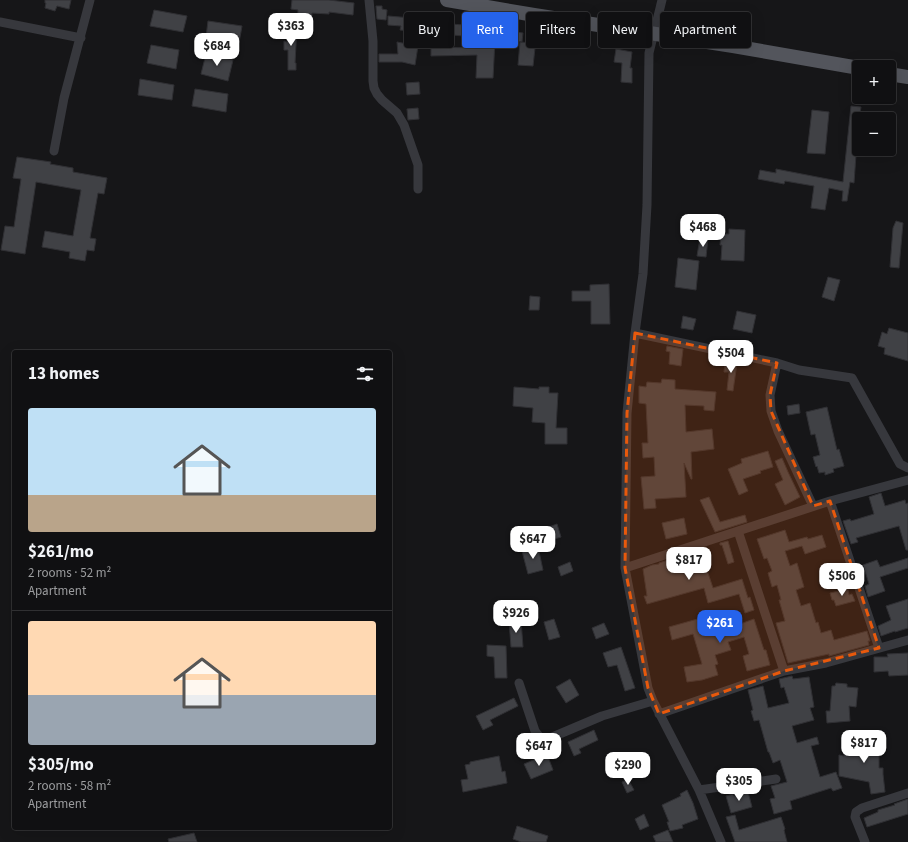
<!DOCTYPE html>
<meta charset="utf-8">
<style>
body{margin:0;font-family:"Source Sans 3",sans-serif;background:#1e1e20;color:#f1f3f6;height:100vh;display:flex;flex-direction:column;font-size:15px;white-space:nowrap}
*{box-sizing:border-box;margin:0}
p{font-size:13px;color:#9c9d9f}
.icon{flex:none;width:22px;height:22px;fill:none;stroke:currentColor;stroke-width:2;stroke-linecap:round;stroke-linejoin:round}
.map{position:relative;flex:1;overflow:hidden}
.sheet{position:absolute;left:12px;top:350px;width:380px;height:480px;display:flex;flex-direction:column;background:#101012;border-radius:4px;box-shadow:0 4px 16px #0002,0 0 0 1px #303032}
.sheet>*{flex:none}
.top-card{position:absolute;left:404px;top:12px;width:380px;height:36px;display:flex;gap:8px}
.controls{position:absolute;left:852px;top:60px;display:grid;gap:8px}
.controls a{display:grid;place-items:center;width:44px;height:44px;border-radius:4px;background:#101012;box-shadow:0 4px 16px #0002,0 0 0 1px #303032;font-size:20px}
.price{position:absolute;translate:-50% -34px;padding:0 9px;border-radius:8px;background:#fff;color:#222;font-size:13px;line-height:26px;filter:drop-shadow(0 1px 2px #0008)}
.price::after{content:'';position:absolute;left:50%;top:24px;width:12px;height:9px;margin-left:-6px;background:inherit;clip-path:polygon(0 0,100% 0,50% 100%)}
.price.active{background:#2563eb;color:#fff}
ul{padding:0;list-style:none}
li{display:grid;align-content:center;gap:8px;height:212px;padding:0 16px}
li+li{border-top:1px solid #303032}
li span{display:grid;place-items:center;height:124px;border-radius:4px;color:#555}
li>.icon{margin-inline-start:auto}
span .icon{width:72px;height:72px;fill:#fffc;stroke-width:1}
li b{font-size:17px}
h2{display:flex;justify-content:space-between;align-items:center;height:48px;padding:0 16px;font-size:17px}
.pill{padding:0 14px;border-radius:4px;background:#101012;box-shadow:0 4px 16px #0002,0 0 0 1px #303032;font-size:14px;line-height:36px}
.pill.active{background:#2563eb;color:#fff}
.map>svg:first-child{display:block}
.building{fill:#404145;stroke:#303034}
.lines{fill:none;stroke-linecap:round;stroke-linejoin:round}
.minor{stroke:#37383d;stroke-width:9}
.primary{stroke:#53555c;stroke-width:14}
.marked{fill:#e8590c;fill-opacity:0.2;stroke:#e8590c;stroke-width:3;stroke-dasharray:8 5;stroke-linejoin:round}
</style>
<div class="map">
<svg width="908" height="842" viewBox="0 0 908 842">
<rect width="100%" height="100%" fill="#161618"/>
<path class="building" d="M45 0H71L69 9 57 6 55 11 45 8 46 3H45Z
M292 0H329L354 3 353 15 329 12V14L312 13 311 31 297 30 298 10 291 9Z
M376 6H382V9L387 10 386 20 377 19Z
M154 10 187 16 183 32 150 26Z
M388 16 424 19 421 32 400 30 401 26 388 25Z
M431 20 443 21V20H451V24L477 26V28L503 30 523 33 522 42 497 37V40H495L493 78H476L477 55 431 56V47L473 48 474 37 431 33Z
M208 21 242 26 239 43 206 37Z
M287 26H297L295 63H296V70H288V50H284V41L287 42Z
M397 42 418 46 415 65 402 62H379V54H398Z
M520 42 532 43 531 48H535L533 66 518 65Z
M151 45 179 50 176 69 147 63Z
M616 49 632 52 630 68H632V83L621 82 622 63 614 62Z
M206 54 233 60 228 81 201 74Z
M140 79 174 85 172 100 138 95Z
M419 82 420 94 407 95 406 83Z
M195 89 228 94 226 112 192 106Z
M851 106 861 107 858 126 854 183 850 182 847 201H842L843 191 829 188 825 210 811 208 814 186 785 181 784 184 758 179 760 170 776 173V169L843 182Z
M418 108 419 119 408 120 407 109Z
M812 110 829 112 825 154 807 153Z
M17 157 51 162 50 164 73 168V172L107 178 104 194 98 193 90 238 96 239 94 251 87 250 85 261 69 258 70 252 42 247 45 231 73 236 81 190 36 182 25 254 1 250 5 226 14 227 21 179 13 178Z
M896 221 903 223 899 268 890 267 893 228Z
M729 229 745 230 744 261 721 260 722 245H720L721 234H729Z
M700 238 708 239 706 257 697 256Z
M678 258 699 261 696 290 675 287Z
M828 277 840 280 834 301 822 297Z
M609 284 610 324H591V301H572V291H590V285Z
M530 296 540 297 539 310H529Z
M737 311 756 315 752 333 733 329Z
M683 316 696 319 693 330 681 328Z
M889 328 908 333V361L884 354 885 348 878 346 882 332 887 334Z
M667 346 683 349 681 366 669 364 670 352 666 351Z
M725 361 737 363 733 391 727 390 729 372H724Z
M662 379 675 380V389L716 392 714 411 704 410V406L685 405 686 432 712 429 714 449 691 452 692 479H691L684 463 686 497 655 499 656 508 644 509 641 477 655 476 654 457 643 458 642 443H648L646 404 639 403V386L646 387 647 382 661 383Z
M514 387 539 389V387H549V393H558L556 428H567V444H545V423L532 422 533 408 513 406Z
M799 404 800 413 788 415 787 406Z
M827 407 837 450 839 449 844 466 833 469 834 472 825 475V472L819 473 817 466 816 467 813 457 820 455 815 434 811 435 806 412Z
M768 451 773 467 760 471 761 473 743 479 748 491 739 495 728 469 742 463 741 459Z
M782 458 788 472 800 497 785 505 775 484 783 480 775 461Z
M881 493 885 506 905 500 906 504 908 503V550H906L899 526 856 538 858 542 851 544 843 521 850 519 851 521 874 514 869 497Z
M709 497 720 522 745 515 747 522 715 532 700 500Z
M684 518 687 534 666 539 662 523Z
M557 524 561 537 548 541 543 529Z
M785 530 789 542 807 537 808 539 822 535 826 547 805 554 802 546 785 551 790 566 797 563 804 587 796 590 801 606 810 603 816 623 818 622 821 633 831 630 834 640 867 631 870 641H868L869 645 829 656V654L788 663 776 623 785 621 779 600H781L777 585 772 587 768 573 772 571 767 558 764 559 757 539Z
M728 541 734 562 728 564 722 545H720V543Z
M538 547 543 570 528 574 522 551Z
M702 549 706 561H704L713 588 742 579 748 598 750 597 754 610 745 613 739 594 708 603 704 588 647 604 644 596H647L643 569 652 565 659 564V563Z
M908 558V568L880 577 885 591 868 597 865 586 869 584 863 565 877 560 880 567Z
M570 562 573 571 561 576 558 567Z
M848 589 849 595 852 594 855 601 836 606 834 600H832L830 593Z
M908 599V628L895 632V631L881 636 878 626 891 620 886 606Z
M718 611 723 627 728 625 729 628 754 619 764 650H766L770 665 747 671 743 656 749 654 744 637 728 642 731 650 715 655 718 664 715 665 718 675 702 680 687 682 684 667 702 664 693 634 672 640 669 627 712 615 711 613Z
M554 619 560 637 549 640 544 622Z
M521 620 523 647H511L509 621Z
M604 623 609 634 596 639 592 628Z
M487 645 506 646 507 678H495L494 657 487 656Z
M621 647 635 688 625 691 617 665 608 667 603 653Z
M908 653V675L889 676 888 671 874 672V657H888L887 654Z
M792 676 793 679 809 677 814 707 810 708 814 720 792 726 797 743 817 737 819 744 811 746 820 777 836 772 842 788 833 791 831 788 790 801 792 809 774 814 770 799 775 798 771 786 787 782 780 760 773 763 769 752H768L759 720 754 721 751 711 753 710 748 690 763 686 768 708 789 703 784 687 781 688 779 679Z
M570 679 579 695 566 703 556 687Z
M836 683 847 684V687L858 688 856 707 849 706 850 721 827 723 826 711H830L832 686H835Z
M514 698 518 706 490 720 493 725 483 730 476 716Z
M594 730 598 740 579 749 581 753 574 756 568 742Z
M864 734H879V768H883V774L885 792 871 794 869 782 839 776V755L844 756V749H864Z
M547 754 553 770 531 779 524 764Z
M499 756 502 772 505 771 507 783 463 792 461 780 468 779 465 765 470 764V762Z
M628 779 634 790 627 793 622 782Z
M687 790 693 803 698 819 682 825 683 828 670 831 667 822H669L662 805 681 796 680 794Z
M748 792 752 807 731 813 726 796 733 794 734 796Z
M908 799V814L867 827 864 818 878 812V810L895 805 894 804Z
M644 814 649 826 640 830 635 819Z
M735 815 739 830 781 817 785 829 784 830 787 842H735L726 817Z
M517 826 548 836 546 842H521L513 839Z
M668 830 673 842H656L653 836Z
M194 833 197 842H169L168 839Z"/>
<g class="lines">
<path class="minor" d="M369 0 373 41V81L374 88 377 94 382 100 397 113 404 125 418 165V189
M662 0 649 53 647 205 643 274 635 333 627 413 625 568 648 688 653 701 699 790 721 842
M0 22 81 38
M54 151 64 98 90 0
M635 333 777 363 799 370 852 378 900 464 908 468
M777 363 770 395 771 411 778 431 813 506
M830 501 879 648
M738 531 784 671
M625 568 830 501 908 480
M519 683 535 731 543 741 602 716 653 701
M659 714 784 671 826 663 908 640
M699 790 776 779
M865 842 855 817 856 812 862 808 908 793"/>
<path class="primary" d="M447 0 534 15 733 46 859 68
M889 74 908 77"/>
</g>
<path class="marked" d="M635 333 777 363 770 395 771 411 813 506 830 501 879 648 784 671 659 714 648 688 625 568 627 413Z"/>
</svg>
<div class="controls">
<a>+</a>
<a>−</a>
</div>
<b class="price" style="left:291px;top:47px">$363</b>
<b class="price" style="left:217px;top:67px">$684</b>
<b class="price" style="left:703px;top:248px">$468</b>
<b class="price" style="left:731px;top:374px">$504</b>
<b class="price" style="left:533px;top:560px">$647</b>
<b class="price" style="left:689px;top:581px">$817</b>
<b class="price" style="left:842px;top:597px">$506</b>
<b class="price" style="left:516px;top:634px">$926</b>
<b class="price active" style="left:720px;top:644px">$261</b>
<b class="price" style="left:864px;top:764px">$817</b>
<b class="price" style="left:539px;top:767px">$647</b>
<b class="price" style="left:628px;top:786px">$290</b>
<b class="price" style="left:739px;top:802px">$305</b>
<div class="top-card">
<a class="pill">Buy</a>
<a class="pill active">Rent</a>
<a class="pill">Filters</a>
<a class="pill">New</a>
<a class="pill">Apartment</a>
</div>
<section class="sheet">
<h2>13 homes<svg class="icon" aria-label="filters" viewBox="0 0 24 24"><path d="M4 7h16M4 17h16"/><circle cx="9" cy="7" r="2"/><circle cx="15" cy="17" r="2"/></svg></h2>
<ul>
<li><span style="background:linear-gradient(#bfe0f5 70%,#b9a48a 0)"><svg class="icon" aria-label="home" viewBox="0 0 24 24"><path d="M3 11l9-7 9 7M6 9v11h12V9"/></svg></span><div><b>$261/mo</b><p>2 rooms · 52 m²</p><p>Apartment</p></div></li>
<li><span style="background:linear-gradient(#ffd9b3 60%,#9aa5b1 0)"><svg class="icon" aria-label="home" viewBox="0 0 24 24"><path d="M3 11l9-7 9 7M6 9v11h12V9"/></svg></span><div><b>$305/mo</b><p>2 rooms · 58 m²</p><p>Apartment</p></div></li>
</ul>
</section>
</div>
